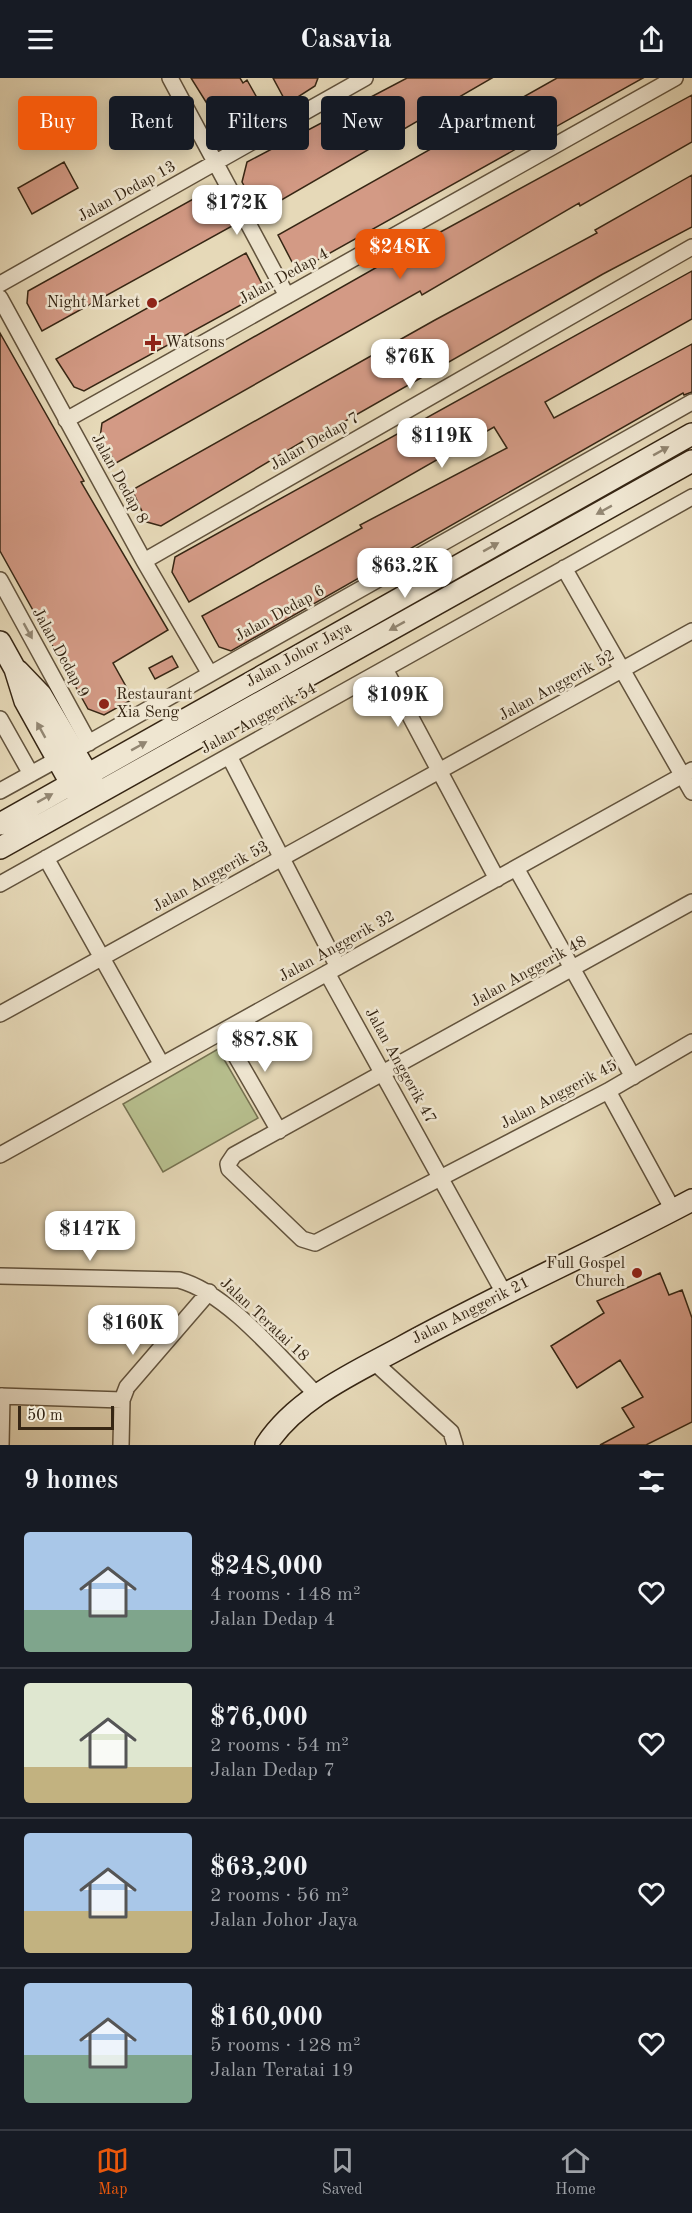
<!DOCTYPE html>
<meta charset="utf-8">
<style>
body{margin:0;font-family:"Old Standard TT",serif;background:#20242c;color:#f1f3f6;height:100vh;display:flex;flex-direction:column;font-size:22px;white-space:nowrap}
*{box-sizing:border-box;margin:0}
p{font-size:20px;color:#9ea1a6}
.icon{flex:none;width:33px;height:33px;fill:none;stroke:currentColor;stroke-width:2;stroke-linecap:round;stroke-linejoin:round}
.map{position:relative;height:1367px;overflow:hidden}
.sheet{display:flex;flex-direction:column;background:#171b24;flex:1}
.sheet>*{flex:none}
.guide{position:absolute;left:18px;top:18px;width:657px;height:54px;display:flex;gap:12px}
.scale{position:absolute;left:18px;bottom:15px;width:96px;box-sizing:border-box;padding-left:6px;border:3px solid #362614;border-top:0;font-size:16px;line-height:21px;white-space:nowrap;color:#362614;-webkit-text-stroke:4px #efe6d1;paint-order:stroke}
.price{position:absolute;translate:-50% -51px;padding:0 14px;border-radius:12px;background:#fff;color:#222;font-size:20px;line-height:39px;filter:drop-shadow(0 2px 3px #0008)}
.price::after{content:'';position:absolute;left:50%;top:36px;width:18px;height:14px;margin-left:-9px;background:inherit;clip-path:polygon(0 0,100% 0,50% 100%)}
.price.current{background:#ea580c;color:#fff}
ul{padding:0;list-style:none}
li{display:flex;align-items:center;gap:18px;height:150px;padding:0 24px}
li+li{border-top:2px solid #363941}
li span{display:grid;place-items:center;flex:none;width:168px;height:120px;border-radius:6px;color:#555}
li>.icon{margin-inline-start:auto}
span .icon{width:72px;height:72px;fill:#fffc;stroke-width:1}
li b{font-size:26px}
h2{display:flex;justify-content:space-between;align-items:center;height:72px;padding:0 24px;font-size:26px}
.tag{padding:0 21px;border-radius:6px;background:#171b24;box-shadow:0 3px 15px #0003;font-size:21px;line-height:54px}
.tag.current{background:#ea580c;color:#fff}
header{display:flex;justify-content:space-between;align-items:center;height:78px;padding:0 24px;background:#171b24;font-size:27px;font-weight:600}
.menu{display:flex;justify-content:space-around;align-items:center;height:84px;border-top:2px solid #363941;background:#171b24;font-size:16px;color:#9ea1a6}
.menu a{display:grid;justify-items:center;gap:3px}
.menu .current{color:#ea580c}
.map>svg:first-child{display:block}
.green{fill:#b7bf8e;stroke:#767251;stroke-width:1.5}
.building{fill:#d39a85;stroke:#362614;stroke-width:1.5}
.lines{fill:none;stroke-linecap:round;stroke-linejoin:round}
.street-casing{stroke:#62533d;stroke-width:18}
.secondary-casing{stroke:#362614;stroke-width:24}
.street{stroke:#efe6d1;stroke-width:15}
.secondary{stroke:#efe6d1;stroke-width:21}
.oneway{fill:#928672}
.poi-dot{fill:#8f2418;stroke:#efe6d1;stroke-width:2}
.labels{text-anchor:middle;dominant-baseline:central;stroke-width:5;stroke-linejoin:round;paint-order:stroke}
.street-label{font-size:16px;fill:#362614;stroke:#efe6d1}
.poi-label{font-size:16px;fill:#362614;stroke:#efe6d1;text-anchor:end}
</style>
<header><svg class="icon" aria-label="menu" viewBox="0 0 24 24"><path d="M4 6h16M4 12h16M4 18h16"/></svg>Casavia<svg class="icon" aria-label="share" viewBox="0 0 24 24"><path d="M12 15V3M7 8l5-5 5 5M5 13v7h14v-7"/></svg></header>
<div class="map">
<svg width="692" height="1367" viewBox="0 0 692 1367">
<rect width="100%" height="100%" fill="#e6d9b8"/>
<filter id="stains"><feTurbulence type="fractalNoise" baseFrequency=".00333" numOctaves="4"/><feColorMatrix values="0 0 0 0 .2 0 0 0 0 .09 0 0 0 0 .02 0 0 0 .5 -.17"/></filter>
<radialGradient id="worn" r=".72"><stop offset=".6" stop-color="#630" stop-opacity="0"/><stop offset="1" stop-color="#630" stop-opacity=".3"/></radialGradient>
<path class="green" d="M218 971 258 1040 163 1094 123 1026Z"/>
<path class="building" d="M191 0H240L243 5 247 2 265 34 234 51 221 48Z
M273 0H318L315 8 287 26Z
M407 0H492L259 135 242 104 247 84Z
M557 0H643L305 189 292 184 278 157Z
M692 17V64L580 128 579 125 422 217 420 213 116 385 100 360 102 345 400 176Z
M64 84 78 110 32 136 18 110Z
M692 97V149L603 196 312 362 310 359 161 448 147 444 132 412 435 242 597 155 595 152Z
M204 115 218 118 234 147 42 253 27 225 28 213Z
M246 175 262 206 257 218 84 313 74 309 56 281Z
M692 193V241L545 324 554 340 692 266V314L684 317 683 315 231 573 219 569 202 538 362 450 360 447 507 370 494 349 189 524 172 494 175 479Z
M0 255 84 403 81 404 168 552 113 585 133 621 104 637 88 631 0 473Z
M172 578 178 589 155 601 149 590Z
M660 1195 669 1217 682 1212 692 1240V1344L646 1367H600L634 1349 622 1330 643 1319 620 1282 577 1310 551 1268 604 1235 597 1223Z"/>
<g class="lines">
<g class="street-casing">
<path id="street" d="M170 0 287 218
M0 206 365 0
M0 220 144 483 210 596
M66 342 675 0
M144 483 692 169
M564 490 692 714
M0 502 89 665
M385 591 497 801
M0 641 31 696
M74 673 692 324
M229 678 338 889
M0 713 58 681
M46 780 162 987
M516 790 633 999
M0 806 692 419
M692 824 234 1077 228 1086 229 1091 302 1161 315 1165 608 1013 692 964
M327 895 504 1215
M0 936 692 553
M222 954 279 1053
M608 1013 673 1132
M0 1077 692 692
M0 1198 179 1202C228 1215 281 1281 317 1317
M374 1284 451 1354 455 1367
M0 1318 122 1322
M1 1367 2 1318
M121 1367 122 1322 127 1309 209 1214"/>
</g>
<g class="secondary-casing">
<path id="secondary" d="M0 564 15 591 25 623 78 718
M18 593 41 617 95 709
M0 746 692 356
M0 770 692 383
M266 1367C297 1320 354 1295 402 1269 497 1217 596 1173 692 1122"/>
</g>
<use href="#street" class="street"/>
<use href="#secondary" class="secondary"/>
</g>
<defs><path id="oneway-solid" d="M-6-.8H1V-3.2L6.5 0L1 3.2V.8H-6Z" transform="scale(1.5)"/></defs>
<g class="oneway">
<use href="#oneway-solid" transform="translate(661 373) rotate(-29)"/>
<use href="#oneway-solid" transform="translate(604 432) rotate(151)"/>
<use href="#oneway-solid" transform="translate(491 469) rotate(-29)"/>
<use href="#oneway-solid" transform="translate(397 548) rotate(151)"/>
<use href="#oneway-solid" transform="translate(28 553) rotate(61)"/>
<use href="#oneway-solid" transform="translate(41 652) rotate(-119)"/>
<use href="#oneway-solid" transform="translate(139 668) rotate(-29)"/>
<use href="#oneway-solid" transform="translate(45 720) rotate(-29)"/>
</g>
<g class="poi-dot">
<circle cx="152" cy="225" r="6"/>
<path d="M150 256h6v6h6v6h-6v6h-6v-6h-6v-6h6z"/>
<circle cx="104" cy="626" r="6"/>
<circle cx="637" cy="1195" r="6"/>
</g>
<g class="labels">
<g class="street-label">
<text transform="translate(127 114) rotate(-29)">Jalan Dedap 13</text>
<text transform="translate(284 199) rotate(-29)">Jalan Dedap 4</text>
<text transform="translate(315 364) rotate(-30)">Jalan Dedap 7</text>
<text transform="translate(119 401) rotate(61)">Jalan Dedap 8</text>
<text transform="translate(280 536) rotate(-29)">Jalan Dedap 6</text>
<text transform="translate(60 575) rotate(61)">Jalan Dedap 9</text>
<text transform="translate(299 577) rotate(-29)">Jalan Johor Jaya</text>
<text transform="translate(557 608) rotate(-29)">Jalan Anggerik 52</text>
<text transform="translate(259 641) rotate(-29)">Jalan Anggerik 54</text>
<text transform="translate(211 799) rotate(-29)">Jalan Anggerik 53</text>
<text transform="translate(337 869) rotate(-29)">Jalan Anggerik 32</text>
<text transform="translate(529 894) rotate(-29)">Jalan Anggerik 48</text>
<text transform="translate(400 988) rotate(61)">Jalan Anggerik 47</text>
<text transform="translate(559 1017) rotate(-28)">Jalan Anggerik 45</text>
<text transform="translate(471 1233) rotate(-27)">Jalan Anggerik 21</text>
<text transform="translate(264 1242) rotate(43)">Jalan Teratai 18</text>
</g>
<g class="poi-label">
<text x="140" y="225">Night Market</text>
<text x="165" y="265" text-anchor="start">Watsons</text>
<text x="116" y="617" text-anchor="start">Restaurant<tspan x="116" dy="18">Xia Seng</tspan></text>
<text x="625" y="1186">Full Gospel<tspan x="625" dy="18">Church</tspan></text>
</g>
</g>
<rect width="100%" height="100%" filter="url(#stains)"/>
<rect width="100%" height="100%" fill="url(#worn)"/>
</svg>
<div class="scale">50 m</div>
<b class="price" style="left:237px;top:158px">$172K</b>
<b class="price current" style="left:400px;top:202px">$248K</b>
<b class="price" style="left:410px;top:312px">$76K</b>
<b class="price" style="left:442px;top:391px">$119K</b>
<b class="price" style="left:405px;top:521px">$63.2K</b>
<b class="price" style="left:398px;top:650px">$109K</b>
<b class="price" style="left:265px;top:995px">$87.8K</b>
<b class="price" style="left:90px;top:1184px">$147K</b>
<b class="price" style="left:133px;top:1278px">$160K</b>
<div class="guide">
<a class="tag current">Buy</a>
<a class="tag">Rent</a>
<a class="tag">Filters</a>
<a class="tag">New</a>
<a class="tag">Apartment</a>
</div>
</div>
<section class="sheet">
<h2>9 homes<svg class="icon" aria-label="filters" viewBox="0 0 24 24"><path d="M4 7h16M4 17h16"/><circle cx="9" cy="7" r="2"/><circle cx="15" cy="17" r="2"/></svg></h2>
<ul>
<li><span style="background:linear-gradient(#a9c7e8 65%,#7fa58c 0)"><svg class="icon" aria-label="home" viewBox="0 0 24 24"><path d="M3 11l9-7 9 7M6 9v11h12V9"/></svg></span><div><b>$248,000</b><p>4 rooms · 148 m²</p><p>Jalan Dedap 4</p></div><svg class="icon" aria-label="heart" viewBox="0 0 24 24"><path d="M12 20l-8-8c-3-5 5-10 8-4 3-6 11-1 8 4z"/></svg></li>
<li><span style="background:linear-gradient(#dfe7d0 70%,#c2b280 0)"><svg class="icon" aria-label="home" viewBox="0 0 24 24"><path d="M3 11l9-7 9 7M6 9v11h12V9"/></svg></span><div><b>$76,000</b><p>2 rooms · 54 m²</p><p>Jalan Dedap 7</p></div><svg class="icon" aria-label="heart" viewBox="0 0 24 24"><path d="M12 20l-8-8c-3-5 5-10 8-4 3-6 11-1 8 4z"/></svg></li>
<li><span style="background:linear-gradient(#a9c7e8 65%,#c2b280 0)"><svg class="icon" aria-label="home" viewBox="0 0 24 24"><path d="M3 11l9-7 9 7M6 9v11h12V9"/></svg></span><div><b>$63,200</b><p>2 rooms · 56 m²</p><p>Jalan Johor Jaya</p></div><svg class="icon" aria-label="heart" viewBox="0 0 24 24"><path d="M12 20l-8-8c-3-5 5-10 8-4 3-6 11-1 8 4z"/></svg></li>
<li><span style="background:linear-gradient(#a9c7e8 60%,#7fa58c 0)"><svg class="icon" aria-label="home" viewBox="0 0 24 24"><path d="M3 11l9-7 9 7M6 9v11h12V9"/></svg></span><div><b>$160,000</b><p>5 rooms · 128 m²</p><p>Jalan Teratai 19</p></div><svg class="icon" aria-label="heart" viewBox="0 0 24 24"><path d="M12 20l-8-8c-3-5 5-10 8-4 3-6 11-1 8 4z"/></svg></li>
</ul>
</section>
<nav class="menu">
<a class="current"><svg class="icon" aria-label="map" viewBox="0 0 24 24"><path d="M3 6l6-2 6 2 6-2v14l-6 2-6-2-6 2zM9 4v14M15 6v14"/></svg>Map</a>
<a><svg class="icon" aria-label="saved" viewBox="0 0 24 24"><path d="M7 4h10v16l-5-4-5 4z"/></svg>Saved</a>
<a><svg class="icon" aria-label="home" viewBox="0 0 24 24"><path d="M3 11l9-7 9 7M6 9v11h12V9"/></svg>Home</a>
</nav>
